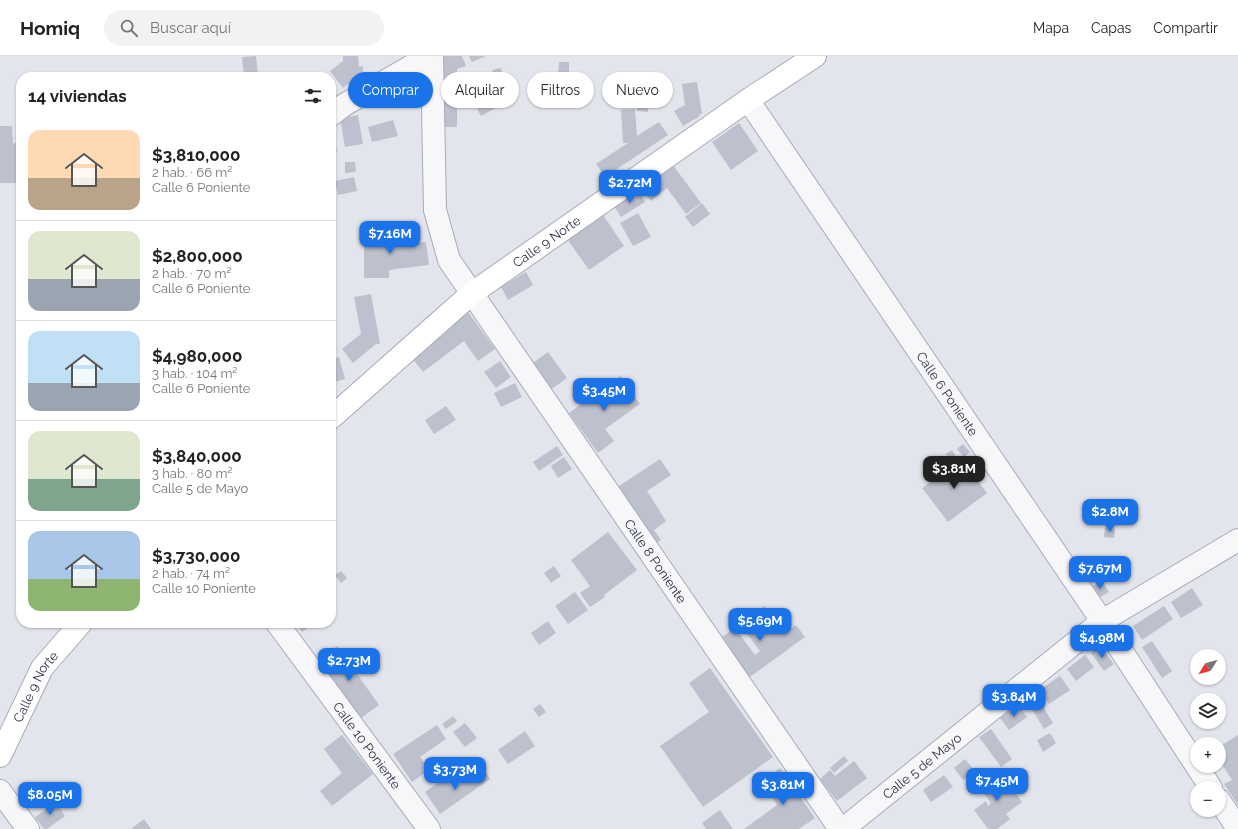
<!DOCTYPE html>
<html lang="es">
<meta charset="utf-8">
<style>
body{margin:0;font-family:Raleway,sans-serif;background:#f2f2f2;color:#222;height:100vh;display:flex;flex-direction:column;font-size:15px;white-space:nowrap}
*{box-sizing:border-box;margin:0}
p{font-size:13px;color:#767676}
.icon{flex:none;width:22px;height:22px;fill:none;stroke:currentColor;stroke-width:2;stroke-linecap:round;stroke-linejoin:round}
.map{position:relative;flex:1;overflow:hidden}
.details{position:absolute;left:16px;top:16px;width:320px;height:556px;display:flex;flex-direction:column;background:#fff;border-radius:16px;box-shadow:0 1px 3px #0004}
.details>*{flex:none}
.guide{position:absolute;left:348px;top:16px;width:380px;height:36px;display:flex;gap:8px}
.needle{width:26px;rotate:233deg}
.fabs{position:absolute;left:1190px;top:593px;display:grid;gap:8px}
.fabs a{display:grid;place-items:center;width:36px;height:36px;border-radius:50%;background:#fff;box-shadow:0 1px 3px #0004;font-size:20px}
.price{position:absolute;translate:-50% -34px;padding:0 9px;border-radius:8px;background:#1a73e8;color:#fff;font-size:13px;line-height:26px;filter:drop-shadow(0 1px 2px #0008)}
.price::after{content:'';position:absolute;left:50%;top:24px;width:12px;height:9px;margin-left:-6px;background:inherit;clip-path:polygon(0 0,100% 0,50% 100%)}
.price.active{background:#222;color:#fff}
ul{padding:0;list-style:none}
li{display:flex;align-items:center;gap:12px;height:100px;padding:0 12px}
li+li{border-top:1px solid #e0e0e0}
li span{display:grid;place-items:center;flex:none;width:112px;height:80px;border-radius:12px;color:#555}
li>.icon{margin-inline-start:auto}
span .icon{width:48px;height:48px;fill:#fffc;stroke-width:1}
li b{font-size:17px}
h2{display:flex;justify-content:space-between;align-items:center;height:48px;padding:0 12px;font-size:17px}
.tag{padding:0 14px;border-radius:18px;background:#fff;box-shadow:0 1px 3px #0004;font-size:14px;line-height:36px}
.tag.active{background:#1a73e8;color:#fff}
header{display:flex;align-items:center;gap:24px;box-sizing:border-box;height:56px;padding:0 20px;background:#fff;border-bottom:1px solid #e0e0e0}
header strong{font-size:19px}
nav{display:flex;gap:22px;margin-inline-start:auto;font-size:14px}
.search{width:280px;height:36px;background:#f2f2f2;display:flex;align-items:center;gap:10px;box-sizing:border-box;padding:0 14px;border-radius:22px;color:#767676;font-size:15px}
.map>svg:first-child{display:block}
.building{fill:#bdc0cd}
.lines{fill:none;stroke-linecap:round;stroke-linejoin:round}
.street-casing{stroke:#a7abb8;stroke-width:24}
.secondary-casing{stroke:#a7abb8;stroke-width:24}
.street{stroke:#f7f7fa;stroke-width:22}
.secondary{stroke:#fff;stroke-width:22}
.labels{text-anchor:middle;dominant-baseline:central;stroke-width:3.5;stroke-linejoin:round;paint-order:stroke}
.street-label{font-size:13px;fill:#292f47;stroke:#f3f5f9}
</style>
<header>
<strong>Homiq</strong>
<div class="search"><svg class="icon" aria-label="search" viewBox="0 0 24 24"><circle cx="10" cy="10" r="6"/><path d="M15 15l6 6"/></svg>Buscar aquí</div>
<nav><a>Mapa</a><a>Capas</a><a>Compartir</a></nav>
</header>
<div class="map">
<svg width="1238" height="773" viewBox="0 0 1238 773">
<rect width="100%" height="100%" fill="#e3e5ed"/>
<path class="building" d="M256 0 258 21H244L242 1Z
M343 0H358L359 11 363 10V16L343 32 330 15 343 5Z
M439 0H462L466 10 457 13V71H439Z
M469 0H486L472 6Z
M559 6H569V18H558Z
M501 12 504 23 496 25 492 14Z
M697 26 702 58H699L700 60 683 70 674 55 685 49 682 28Z
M501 40 505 47 481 60 477 53Z
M637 44 648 45V56L637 55Z
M635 53 637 80 659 66 668 79 605 121 596 108 628 87H623L621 54Z
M358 59 363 88 345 91 340 62Z
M393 64 398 80 372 86 368 71Z
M739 67 758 95 731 114 712 86Z
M0 70H12L13 88 20 85 21 127H0Z
M331 80H334L337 95 331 96Z
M345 106H355L356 116 345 117Z
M673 109 701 147 686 158 667 132 651 145 641 132Z
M354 121 357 135 338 139 335 125Z
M639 135 645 146 621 161 614 150Z
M702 147 710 158 693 171 685 161Z
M601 156 624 190 589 214 565 180Z
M638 157 651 181 633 190 620 167Z
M364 174H389V190L426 186 429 209 389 214V222H364Z
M526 216 533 229 508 244 501 231Z
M371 238 380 288H376L353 307 342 293 361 278 354 241Z
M468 256 495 293 478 305 464 285 423 316 411 301 453 270 452 268Z
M548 296 567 322 549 335 530 309Z
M339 301 345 323 331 327V304Z
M500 305 511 321 496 332 484 316Z
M620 320 640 348 605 373 614 385 598 397 569 357Z
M515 327 522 341 501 351 494 337Z
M446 350 456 364 434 378 425 364Z
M963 388 970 396 964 401 957 393Z
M557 390 563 399 539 415 533 406Z
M952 394 957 403 951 406 946 398Z
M564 401 572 413 558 422 551 410Z
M660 403 671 419 647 435 666 465 654 474 661 484 654 488 616 432Z
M961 403 987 437 948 466 922 432Z
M1105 472 1115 473 1114 482 1104 481Z
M608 476 637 514 604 539 605 541 590 551 580 537 590 530 571 504Z
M554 510 561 520 551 527 544 517Z
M341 515 347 522 341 527 335 519Z
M1102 525 1109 536 1099 542 1092 531Z
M1192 532 1203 549 1181 562 1171 546Z
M575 536 588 554 568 568 555 550Z
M764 550 785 577 796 569 805 581 747 623 719 583 735 572 755 599 760 595 740 568Z
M1164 550 1173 563 1142 584 1133 570Z
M548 565 556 577 539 589 531 577Z
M296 567H315L302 576Z
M1152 585 1172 615 1162 622 1142 591Z
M337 590 379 649 361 662 318 604Z
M1100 590 1114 608 1104 615 1091 597Z
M1085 599 1094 611 1076 625 1067 613Z
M710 612 773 701 703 751 660 690 709 656 689 627Z
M1060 620 1070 634 1049 648 1039 634Z
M1039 644 1053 667 1044 673 1030 650Z
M540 648 546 656 539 661 533 653Z
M1018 649 1027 661 1009 674 1000 662Z
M453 660 457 665 446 673 442 668Z
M465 667 477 682 465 691 453 676Z
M437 669 446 683 420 701 429 714 412 726 393 698Z
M991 673 1012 703 1001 711 979 681Z
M525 675 535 690 508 708 498 694Z
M1050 677 1056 687 1043 696 1037 684Z
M342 679 373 718 332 750 320 735 342 717 324 693Z
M1238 679V749L1224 728 1232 724 1219 704V691Z
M844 700 848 705 834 717 830 712Z
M965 703 975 715 963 724 954 712Z
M854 705 867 722 837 745 820 723 830 714 835 720Z
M483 712 490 723 440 758 425 736 445 722 453 733Z
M780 712 815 762 799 773H744L777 749 761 726Z
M1000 716 1022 746 1006 758 1010 763 997 773H988L974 754 986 745 988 750 991 747 979 731Z
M944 719 953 731 931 746 923 734Z
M56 746 65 760 47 773H44L35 761Z
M720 754 733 773H706L702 767Z
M144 763 151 773H131Z"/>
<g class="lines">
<g class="street-casing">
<g id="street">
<path id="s1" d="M432 0 435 154 449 204 840 773"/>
<path id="s2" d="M748 44 1102 565 1211 732"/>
<path d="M331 59 344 49 429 0"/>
<path id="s3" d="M277 567 429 773"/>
<path d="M0 735 28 773"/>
<path d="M1219 744 1238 773"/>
<path id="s4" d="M843 773 1102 565 1238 484"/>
</g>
</g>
<g class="secondary-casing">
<g id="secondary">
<path id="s5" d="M331 362 471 238 748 44 815 0"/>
<path id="s6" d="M0 700 42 612 81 567"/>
</g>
</g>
<use href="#street" class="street"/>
<use href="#secondary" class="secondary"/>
</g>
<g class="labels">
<g class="street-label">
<text stroke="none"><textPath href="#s5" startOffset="279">Calle 9 Norte</textPath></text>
<text stroke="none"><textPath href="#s2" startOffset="355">Calle 6 Poniente</textPath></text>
<text stroke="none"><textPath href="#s1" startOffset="571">Calle 8 Poniente</textPath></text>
<text stroke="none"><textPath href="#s6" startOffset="78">Calle 9 Norte</textPath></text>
<text stroke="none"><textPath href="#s3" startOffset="152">Calle 10 Poniente</textPath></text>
<text stroke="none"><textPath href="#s4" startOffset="101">Calle 5 de Mayo</textPath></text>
</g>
</g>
</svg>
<div class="fabs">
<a><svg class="needle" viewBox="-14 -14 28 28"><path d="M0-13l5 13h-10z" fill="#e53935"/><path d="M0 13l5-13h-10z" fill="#767676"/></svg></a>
<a><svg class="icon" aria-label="layers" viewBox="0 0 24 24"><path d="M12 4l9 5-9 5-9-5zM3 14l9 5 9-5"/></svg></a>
<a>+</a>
<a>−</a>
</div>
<b class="price" style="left:630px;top:148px">$2.72M</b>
<b class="price" style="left:390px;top:199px">$7.16M</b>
<b class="price" style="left:604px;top:356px">$3.45M</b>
<b class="price active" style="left:954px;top:434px">$3.81M</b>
<b class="price" style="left:1110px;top:477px">$2.8M</b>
<b class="price" style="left:1100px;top:534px">$7.67M</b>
<b class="price" style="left:760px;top:586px">$5.69M</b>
<b class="price" style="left:1102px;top:603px">$4.98M</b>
<b class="price" style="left:349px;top:626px">$2.73M</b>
<b class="price" style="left:1014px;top:662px">$3.84M</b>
<b class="price" style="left:455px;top:735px">$3.73M</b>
<b class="price" style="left:997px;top:746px">$7.45M</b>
<b class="price" style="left:783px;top:750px">$3.81M</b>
<b class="price" style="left:50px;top:760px">$8.05M</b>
<div class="guide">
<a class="tag active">Comprar</a>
<a class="tag">Alquilar</a>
<a class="tag">Filtros</a>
<a class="tag">Nuevo</a>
</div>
<section class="details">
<h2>14 viviendas<svg class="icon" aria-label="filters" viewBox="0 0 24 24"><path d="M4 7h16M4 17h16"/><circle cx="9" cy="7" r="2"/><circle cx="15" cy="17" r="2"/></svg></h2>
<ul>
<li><span style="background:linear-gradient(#ffd9b3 60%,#b9a48a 0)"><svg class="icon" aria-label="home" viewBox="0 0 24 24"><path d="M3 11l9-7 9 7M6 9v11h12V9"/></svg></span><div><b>$3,810,000</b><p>2 hab. · 66 m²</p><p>Calle 6 Poniente</p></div></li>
<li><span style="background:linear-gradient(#dfe7d0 60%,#9aa5b1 0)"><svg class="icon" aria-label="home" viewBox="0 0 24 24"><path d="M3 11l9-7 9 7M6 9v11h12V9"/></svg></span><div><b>$2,800,000</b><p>2 hab. · 70 m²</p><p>Calle 6 Poniente</p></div></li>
<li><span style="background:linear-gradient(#bfe0f5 65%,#9aa5b1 0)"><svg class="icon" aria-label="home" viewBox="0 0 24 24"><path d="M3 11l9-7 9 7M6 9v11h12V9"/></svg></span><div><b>$4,980,000</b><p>3 hab. · 104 m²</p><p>Calle 6 Poniente</p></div></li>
<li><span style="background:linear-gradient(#dfe7d0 60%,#7fa58c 0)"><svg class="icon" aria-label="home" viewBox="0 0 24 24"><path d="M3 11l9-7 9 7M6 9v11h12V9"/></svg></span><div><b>$3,840,000</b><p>3 hab. · 80 m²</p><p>Calle 5 de Mayo</p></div></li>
<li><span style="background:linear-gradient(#a9c7e8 60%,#8fb573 0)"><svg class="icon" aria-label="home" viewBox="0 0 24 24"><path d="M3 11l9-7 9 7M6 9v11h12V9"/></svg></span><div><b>$3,730,000</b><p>2 hab. · 74 m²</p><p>Calle 10 Poniente</p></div></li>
</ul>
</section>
</div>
